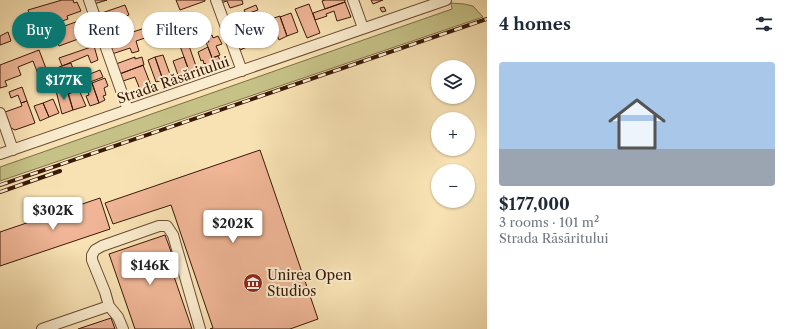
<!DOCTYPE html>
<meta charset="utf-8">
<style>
body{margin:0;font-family:"Libre Caslon Text",serif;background:#f6f6f7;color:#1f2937;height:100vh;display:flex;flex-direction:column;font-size:15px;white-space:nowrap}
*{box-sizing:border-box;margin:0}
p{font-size:13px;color:#747a83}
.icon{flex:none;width:22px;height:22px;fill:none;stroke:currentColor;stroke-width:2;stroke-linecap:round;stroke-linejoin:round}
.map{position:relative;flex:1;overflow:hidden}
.panel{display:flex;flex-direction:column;background:#fff;width:300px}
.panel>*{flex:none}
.banner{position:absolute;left:12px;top:12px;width:380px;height:36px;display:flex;gap:8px}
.fabs{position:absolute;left:431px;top:60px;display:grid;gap:8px}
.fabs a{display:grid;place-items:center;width:44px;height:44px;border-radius:50%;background:#fff;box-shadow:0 1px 3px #0004;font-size:20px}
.price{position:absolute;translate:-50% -34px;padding:0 9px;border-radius:4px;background:#fff;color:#222;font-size:13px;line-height:26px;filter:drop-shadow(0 1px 2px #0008)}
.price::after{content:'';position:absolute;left:50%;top:24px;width:12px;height:9px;margin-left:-6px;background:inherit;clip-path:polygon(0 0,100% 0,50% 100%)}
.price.active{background:#0f766e;color:#fff}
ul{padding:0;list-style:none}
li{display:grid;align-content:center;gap:8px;height:212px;padding:0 12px}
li+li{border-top:1px solid #e0e1e3}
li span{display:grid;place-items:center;height:124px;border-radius:4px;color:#555}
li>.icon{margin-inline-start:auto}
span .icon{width:72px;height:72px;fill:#fffc;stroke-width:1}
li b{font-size:17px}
h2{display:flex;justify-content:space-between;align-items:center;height:48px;padding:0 12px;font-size:17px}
.tag{padding:0 14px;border-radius:18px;background:#fff;box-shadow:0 1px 3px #0004;font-size:14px;line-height:36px}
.tag.active{background:#0f766e;color:#fff}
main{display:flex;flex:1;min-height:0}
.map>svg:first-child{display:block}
.green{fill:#c5c187;stroke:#7f6d48}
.building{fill:#efb596;stroke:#391908}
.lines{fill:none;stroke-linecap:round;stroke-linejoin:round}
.minor-casing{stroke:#694b33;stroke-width:12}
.minor{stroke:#faecce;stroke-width:10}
.rail-casing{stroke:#391908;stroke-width:4}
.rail{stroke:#faecce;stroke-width:2.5;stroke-dasharray:8;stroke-linecap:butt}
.labels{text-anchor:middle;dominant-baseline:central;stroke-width:4;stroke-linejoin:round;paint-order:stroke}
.street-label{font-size:14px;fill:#391908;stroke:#faecce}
.poi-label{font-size:14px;fill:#391908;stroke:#faecce;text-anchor:start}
</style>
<main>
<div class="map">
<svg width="487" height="329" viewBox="0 0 487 329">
<rect width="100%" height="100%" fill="#f8e2b4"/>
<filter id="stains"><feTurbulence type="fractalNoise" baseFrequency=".005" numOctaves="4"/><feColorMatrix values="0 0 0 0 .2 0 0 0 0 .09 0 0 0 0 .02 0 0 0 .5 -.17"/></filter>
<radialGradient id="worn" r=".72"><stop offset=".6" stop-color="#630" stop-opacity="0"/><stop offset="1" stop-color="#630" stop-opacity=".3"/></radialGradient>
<path class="green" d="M451 3 464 4 473 6 483 17 0 181V167L452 9Z"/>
<path class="building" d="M62 0H73L74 3 77 2 81 11 67 16 68 19 51 25 47 15 31 19 28 10Z
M93 0H107L94 4Z
M176 0H205V1L180 10Z
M220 0H242L243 4 230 8 227 1 221 3Z
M325 0H345V2L325 9 322 1Z
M371 0H383L373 4Z
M345 2 351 17 337 21 334 11 326 14 327 16 315 20 313 13Z
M309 4 320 33 307 38 295 9Z
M125 5 129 15 120 18 123 25 105 31 99 14Z
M256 5 258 10 246 14 244 10Z
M384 7 386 11 382 12 380 8Z
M291 13 298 32 287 36 280 17Z
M261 14 265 25 241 34 236 24Z
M280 16 287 36 279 40 271 19Z
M84 19 92 42 84 45 81 38 59 46 57 40 50 42 48 32Z
M264 27 270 42 260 46 254 31Z
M29 28 31 33 20 37 18 32Z
M145 28 148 37 136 41 139 51 132 53 130 48 112 54 108 40Z
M249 31 252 39 238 45 235 37Z
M8 32 11 41 0 45V36Z
M212 35 213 38 218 36 222 44 216 46 220 55 212 58 206 42H209L207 37Z
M245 42 247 47 240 50 238 45Z
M188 43 197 69 189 71 180 46Z
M94 46 98 60 91 63 88 55 62 66 59 58Z
M208 47 214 63 207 66 205 63 204 64 203 60 201 61 198 52Z
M39 50 47 71 38 74 33 61 18 67 21 75 5 81 7 86 0 88V65Z
M163 55 171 77 163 80 155 57Z
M218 56 220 60 214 63 212 58Z
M135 57V59L142 57 144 65 119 74 116 64Z
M155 57 163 80 156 82 148 60Z
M184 57 189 71 178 75 173 61Z
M71 63 78 83 67 87 59 67Z
M143 65 152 88 141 92 135 77 123 81 120 74Z
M100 70 103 77 80 86 75 75 84 71 85 76Z
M105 78 108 86 104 88 106 95 103 96 105 100 99 103 92 83Z
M92 83 99 103 90 106 86 96 89 95 86 85Z
M22 87 27 101 21 103 18 95 11 98 9 92Z
M67 88 73 110 62 114 56 91Z
M79 90 86 106 73 110 68 94Z
M53 99 59 113 49 117 43 103Z
M27 101 35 123 15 130 11 128 5 112 22 106 21 103Z
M43 103 49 117 40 121 34 106Z
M260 150 318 319 290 329H210L213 328 171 205 113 224 105 203Z
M100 198 110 229 0 266V232Z
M165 235 173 257 168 259 192 329H135L109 254Z
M111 318 115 329H78Z"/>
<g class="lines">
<g class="minor-casing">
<path id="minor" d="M89 0 128 110
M216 0 242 71
M353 0 363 28
M0 113 13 150
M0 154 446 0
M109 306 118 317 123 329
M42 329 109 306 105 292 92 260V255L95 250 102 246 159 226H167L173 235 200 329"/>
</g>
<use href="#minor" class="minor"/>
<g class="rail-casing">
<path id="rail" d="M0 185 487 19
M0 192 60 171"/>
</g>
<use href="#rail" class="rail"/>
</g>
<defs>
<g id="museum-disc" transform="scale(1)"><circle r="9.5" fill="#8f2418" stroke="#faecce"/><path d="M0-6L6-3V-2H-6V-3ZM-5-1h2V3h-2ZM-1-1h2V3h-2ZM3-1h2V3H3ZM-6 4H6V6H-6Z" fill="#fff"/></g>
</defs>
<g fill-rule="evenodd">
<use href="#museum-disc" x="253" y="283"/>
</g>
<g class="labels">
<g class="street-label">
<text transform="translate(173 80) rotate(-19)">Strada Răsăritului</text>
</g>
<g class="poi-label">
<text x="267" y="275">Unirea Open<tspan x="267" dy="16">Studios</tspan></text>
</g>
</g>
<rect width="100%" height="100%" filter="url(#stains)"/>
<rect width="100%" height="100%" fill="url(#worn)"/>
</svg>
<div class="fabs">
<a><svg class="icon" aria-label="layers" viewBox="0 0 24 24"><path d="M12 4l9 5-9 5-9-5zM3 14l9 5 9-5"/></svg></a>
<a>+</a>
<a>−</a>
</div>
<b class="price active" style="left:64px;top:101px">$177K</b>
<b class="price" style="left:53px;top:231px">$302K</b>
<b class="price" style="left:233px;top:244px">$202K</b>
<b class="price" style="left:150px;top:286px">$146K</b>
<div class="banner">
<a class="tag active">Buy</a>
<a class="tag">Rent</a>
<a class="tag">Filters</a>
<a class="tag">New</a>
</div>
</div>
<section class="panel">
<h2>4 homes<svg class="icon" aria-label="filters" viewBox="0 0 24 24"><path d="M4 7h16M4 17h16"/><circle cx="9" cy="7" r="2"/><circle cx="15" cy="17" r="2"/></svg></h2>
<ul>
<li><span style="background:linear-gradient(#a9c7e8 70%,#9aa5b1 0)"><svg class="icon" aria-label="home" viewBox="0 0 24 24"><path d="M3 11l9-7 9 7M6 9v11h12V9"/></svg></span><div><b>$177,000</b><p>3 rooms · 101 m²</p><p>Strada Răsăritului</p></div></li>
</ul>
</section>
</main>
